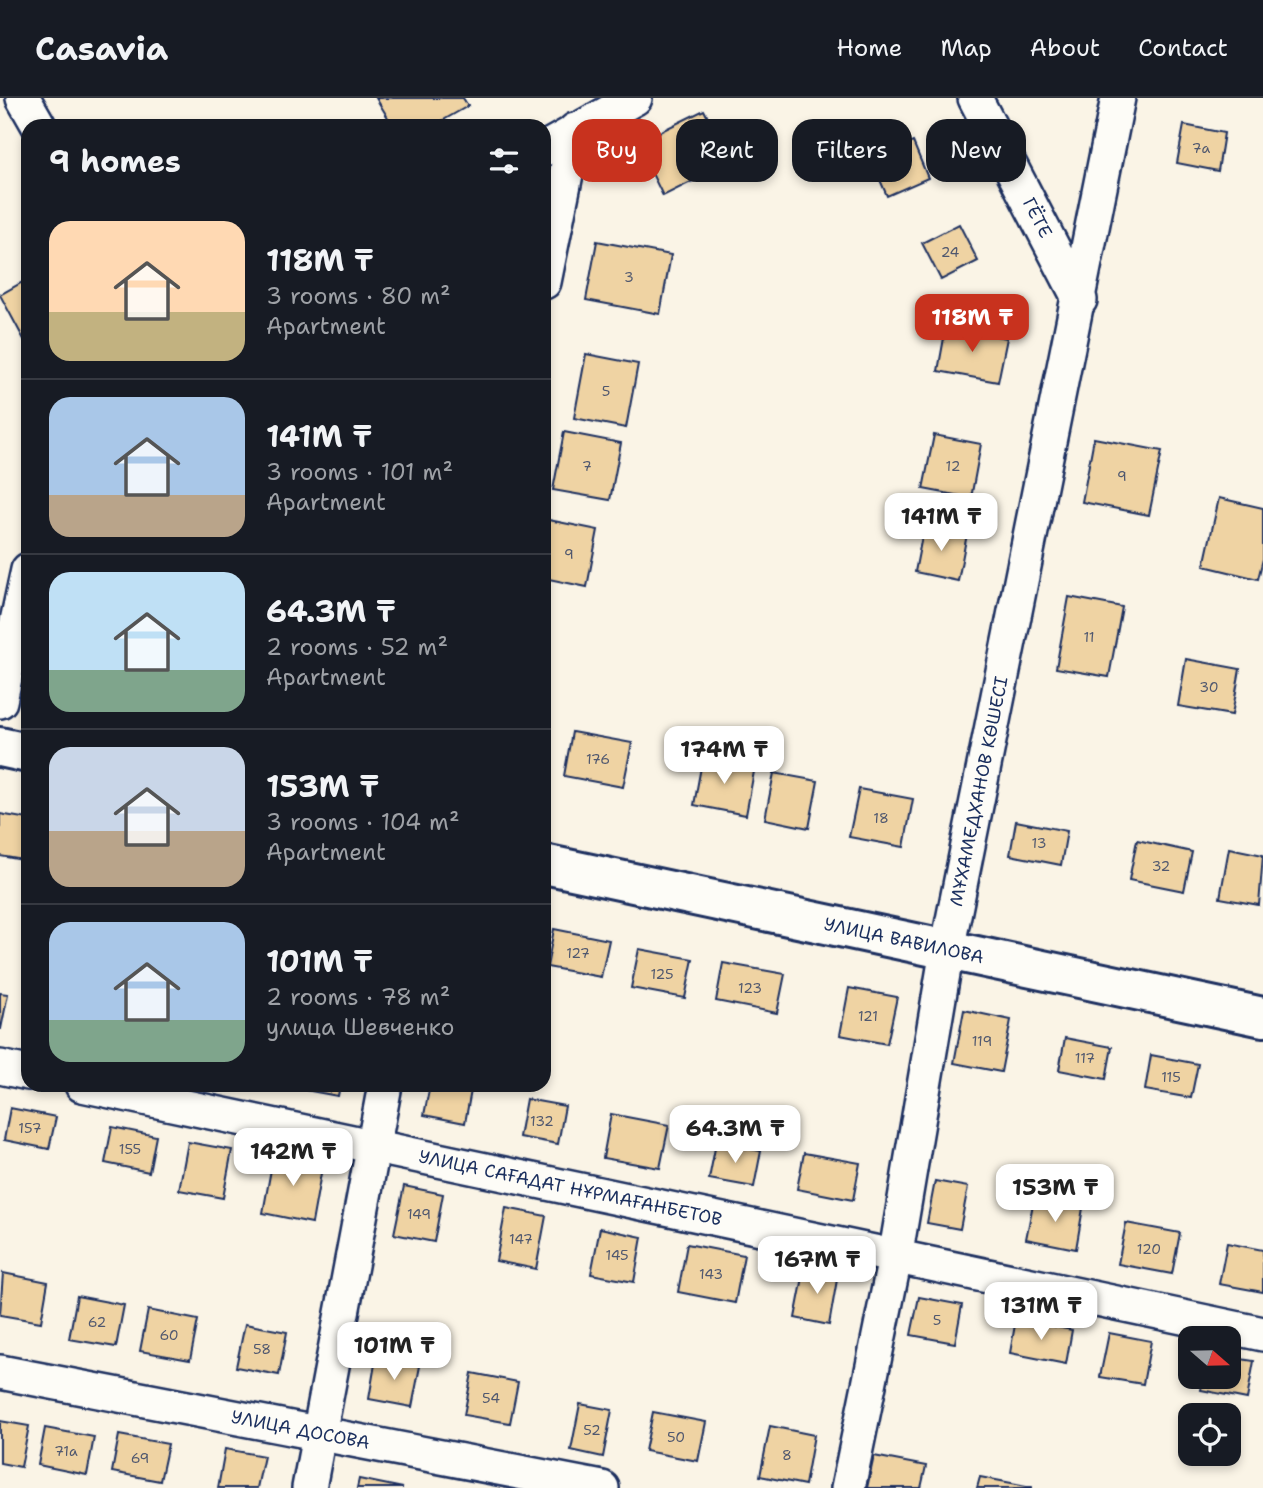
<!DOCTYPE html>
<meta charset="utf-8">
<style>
body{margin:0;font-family:"Shantell Sans",sans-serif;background:#20242c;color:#f1f3f6;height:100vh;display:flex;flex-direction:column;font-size:26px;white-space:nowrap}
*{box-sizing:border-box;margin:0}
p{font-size:23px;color:#9ea1a6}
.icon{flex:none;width:38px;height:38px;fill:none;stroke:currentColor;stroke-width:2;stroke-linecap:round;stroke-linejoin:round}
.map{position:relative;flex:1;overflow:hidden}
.side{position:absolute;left:21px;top:21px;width:530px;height:973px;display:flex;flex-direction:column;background:#171b24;border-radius:21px;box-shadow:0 4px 10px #0003}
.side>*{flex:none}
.banner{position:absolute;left:572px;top:21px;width:584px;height:63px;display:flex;gap:14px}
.needle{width:46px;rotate:110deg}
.tools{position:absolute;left:1178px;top:1228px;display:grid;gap:14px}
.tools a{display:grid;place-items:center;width:63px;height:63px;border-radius:14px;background:#171b24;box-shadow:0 4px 10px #0003;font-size:35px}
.price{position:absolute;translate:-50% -60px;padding:0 16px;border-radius:14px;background:#fff;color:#222;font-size:23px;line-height:46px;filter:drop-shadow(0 2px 4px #0008)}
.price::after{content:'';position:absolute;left:50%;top:42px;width:21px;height:16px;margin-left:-10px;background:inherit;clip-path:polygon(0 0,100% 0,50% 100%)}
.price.current{background:#c8321e;color:#fff}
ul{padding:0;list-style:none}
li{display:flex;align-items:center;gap:21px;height:175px;padding:0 28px}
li+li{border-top:2px solid #363941}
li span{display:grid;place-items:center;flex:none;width:196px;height:140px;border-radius:21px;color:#555}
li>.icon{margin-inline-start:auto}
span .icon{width:84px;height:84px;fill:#fffc;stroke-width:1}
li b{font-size:30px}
h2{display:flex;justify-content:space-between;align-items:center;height:84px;padding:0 28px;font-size:30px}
.chip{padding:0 24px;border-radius:21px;background:#171b24;box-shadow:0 4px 10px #0003;font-size:24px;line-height:63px}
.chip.current{background:#c8321e;color:#fff}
header{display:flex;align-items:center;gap:42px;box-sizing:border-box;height:98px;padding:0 35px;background:#171b24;border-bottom:2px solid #363941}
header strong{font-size:33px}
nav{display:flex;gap:38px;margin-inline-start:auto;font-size:24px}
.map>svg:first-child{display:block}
.building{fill:#efd3a3;stroke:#1b2f5e;stroke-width:2}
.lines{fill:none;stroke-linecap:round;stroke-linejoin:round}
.minor-casing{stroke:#1b2f5e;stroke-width:38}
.tertiary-casing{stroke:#1b2f5e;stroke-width:44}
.minor{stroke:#fdfcf7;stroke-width:33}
.tertiary{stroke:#fdfcf7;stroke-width:38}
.labels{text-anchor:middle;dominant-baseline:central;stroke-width:6;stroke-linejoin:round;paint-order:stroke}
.number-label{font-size:14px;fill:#50586f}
.street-label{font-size:18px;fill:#1b2f5e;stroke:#fdfcf7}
</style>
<header>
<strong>Casavia</strong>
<nav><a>Home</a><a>Map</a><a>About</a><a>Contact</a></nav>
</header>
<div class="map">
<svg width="1263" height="1390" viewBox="0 0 1263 1390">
<rect width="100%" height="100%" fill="#faf4e6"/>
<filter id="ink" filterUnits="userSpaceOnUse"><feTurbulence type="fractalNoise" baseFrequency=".0143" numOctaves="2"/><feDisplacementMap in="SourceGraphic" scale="14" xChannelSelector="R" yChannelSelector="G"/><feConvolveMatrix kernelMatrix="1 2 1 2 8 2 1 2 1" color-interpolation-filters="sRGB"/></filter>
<g filter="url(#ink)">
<path class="building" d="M376 0H463L468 8 433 28H393Z
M704 12 731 64 663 98 637 45Z
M1184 27 1224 35 1218 73 1177 65Z
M913 44 928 80 887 98 871 61Z
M959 126 978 163 941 182 922 145Z
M597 143 671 157 660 216 586 202Z
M28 181V249L0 197Z
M946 229 1007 240 998 284 938 273Z
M586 256 638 266 626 330 574 320Z
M564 334 621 345 610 402 553 392Z
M934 337 981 346 971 400 923 391Z
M1094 340 1162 353 1149 417 1082 404Z
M1219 400 1263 410V461L1258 481 1204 468Z
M544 421 598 432 587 489 544 480Z
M924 428 967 436 958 483 915 474Z
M1069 499 1122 509 1109 579 1056 570Z
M1186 561 1240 571 1232 617 1178 608Z
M572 634 632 645 623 689 564 678Z
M703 658 755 668 746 717 694 707Z
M774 675 818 683 809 730 765 721Z
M859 691 913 701 904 749 849 739Z
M0 716 28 721 23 762 0 758Z
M1016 723 1067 733 1061 767 1010 757Z
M1137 742 1192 754 1184 793 1129 782Z
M1229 750 1263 757 1259 807 1220 800Z
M554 831 609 842 601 879 547 869Z
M639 851 693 861 685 900 631 890Z
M723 865 785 876 777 915 716 903Z
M849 890 897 899 887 946 840 937Z
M0 895 8 896 1 931H0Z
M964 912 1011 922 1001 974 954 965Z
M1065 940 1112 949 1106 981 1059 972Z
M1151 957 1198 966 1191 1000 1145 992Z
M294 987H340L338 998 294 990Z
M430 987H472L465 1025 424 1017Z
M526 1001 565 1008 558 1046 519 1039Z
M10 1010 56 1019 49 1051 4 1042Z
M611 1016 669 1027 660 1070 603 1060Z
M112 1029 156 1038 149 1074 105 1065Z
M188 1044 232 1052 223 1100 179 1092Z
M716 1045 761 1053 754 1089 709 1081Z
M274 1055 323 1064 312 1125 263 1115Z
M804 1055 860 1065 853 1102 797 1091Z
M935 1083 968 1089 960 1131 927 1125Z
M404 1088 443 1096 434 1144 394 1136Z
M1034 1101 1083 1110 1076 1151 1026 1141Z
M506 1110 546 1118 536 1171 496 1163Z
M1126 1125 1180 1135 1172 1176 1118 1166Z
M600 1130 642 1139 634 1184 591 1176Z
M1227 1145 1263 1152V1194L1219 1186Z
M687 1146 744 1157 735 1205 678 1194Z
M805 1169 838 1176 829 1227 795 1220Z
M3 1175 48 1184 41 1224 0 1217Z
M77 1198 124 1207 116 1249 69 1241Z
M919 1199 962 1207 955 1245 911 1237Z
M148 1212 198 1222 190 1262 140 1253Z
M1016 1221 1072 1232 1066 1266 1010 1255Z
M245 1226 287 1234 279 1277 236 1269Z
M1109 1235 1151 1243 1143 1286 1100 1279Z
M1228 1259 1254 1263 1247 1301 1201 1292 1203 1279H1228Z
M376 1260 420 1268 412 1309 369 1301Z
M472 1275 518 1284 510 1325 464 1317Z
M580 1306 612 1312 603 1359 571 1352Z
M653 1314 706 1324 698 1363 645 1353Z
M0 1323 29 1328 21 1369 0 1365Z
M770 1328 814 1337 805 1387 760 1378Z
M45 1330 94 1339 87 1377 38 1367Z
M119 1337 168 1346 160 1383 112 1374Z
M225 1351 264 1358 257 1390H218Z
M874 1358 926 1368 921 1390H867Z
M980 1379 1032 1389V1390H977Z
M359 1381 403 1390H357Z"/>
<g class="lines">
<g class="minor-casing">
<g id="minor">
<path d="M23 0 39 28"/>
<path id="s1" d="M975 0 1080 202"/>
<path d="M544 51 635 0"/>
<path d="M544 184 575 32"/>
<path d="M0 603 28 472"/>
<path d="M0 969 28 975"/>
<path id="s2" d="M82 987 1263 1236"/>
<path id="s3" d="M0 1274 602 1390"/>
<path d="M309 1390 385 987"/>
<path id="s4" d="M848 1390 895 1160 947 852 1118 0"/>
</g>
</g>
<g class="tertiary-casing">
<g id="tertiary">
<path d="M0 649 28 655"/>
<path id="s5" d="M544 766 1263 919"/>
</g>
</g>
<use href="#minor" class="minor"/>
<use href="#tertiary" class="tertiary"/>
</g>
</g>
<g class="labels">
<g class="number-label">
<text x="1201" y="50">7а</text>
<text x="950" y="154">24</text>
<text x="629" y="179">3</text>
<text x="606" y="293">5</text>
<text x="587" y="368">7</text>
<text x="953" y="368">12</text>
<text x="1122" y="378">9</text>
<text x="569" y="456">9</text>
<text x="1089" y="539">11</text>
<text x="1209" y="589">30</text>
<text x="598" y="661">176</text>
<text x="881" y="720">18</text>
<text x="1039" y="745">13</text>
<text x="1161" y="768">32</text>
<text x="578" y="855">127</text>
<text x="662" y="876">125</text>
<text x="750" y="890">123</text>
<text x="868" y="918">121</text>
<text x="982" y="943">119</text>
<text x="1085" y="960">117</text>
<text x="1171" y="979">115</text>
<text x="542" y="1023">132</text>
<text x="30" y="1030">157</text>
<text x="130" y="1051">155</text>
<text x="419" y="1116">149</text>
<text x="521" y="1141">147</text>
<text x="1149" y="1151">120</text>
<text x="617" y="1157">145</text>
<text x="711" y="1176">143</text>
<text x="937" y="1222">5</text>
<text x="97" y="1224">62</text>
<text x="169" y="1237">60</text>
<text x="262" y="1251">58</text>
<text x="491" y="1300">54</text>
<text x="592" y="1332">52</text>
<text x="676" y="1339">50</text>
<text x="66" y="1353">71а</text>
<text x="787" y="1357">8</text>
<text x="140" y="1360">69</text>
</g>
<g class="street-label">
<text stroke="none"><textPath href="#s1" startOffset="135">ГЁТЕ</textPath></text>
<text stroke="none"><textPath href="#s4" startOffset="709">МҰХАМЕДХАНОВ КӨШЕСІ</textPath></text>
<text stroke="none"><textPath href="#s5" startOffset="368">УЛИЦА ВАВИЛОВА</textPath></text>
<text stroke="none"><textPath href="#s2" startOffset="499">УЛИЦА САҒАДАТ НҰРМАҒАНБЕТОВ</textPath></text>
<text stroke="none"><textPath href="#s3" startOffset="306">УЛИЦА ДОСОВА</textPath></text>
</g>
</g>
</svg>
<div class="tools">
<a><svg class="needle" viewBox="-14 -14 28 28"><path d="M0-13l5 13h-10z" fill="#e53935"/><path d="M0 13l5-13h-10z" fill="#9ea1a6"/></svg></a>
<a><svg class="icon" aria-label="locate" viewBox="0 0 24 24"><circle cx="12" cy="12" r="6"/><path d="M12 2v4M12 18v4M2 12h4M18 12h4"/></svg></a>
</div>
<b class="price current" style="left:972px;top:256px">118M ₸</b>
<b class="price" style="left:941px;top:455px">141M ₸</b>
<b class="price" style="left:724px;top:688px">174M ₸</b>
<b class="price" style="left:735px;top:1067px">64.3M ₸</b>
<b class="price" style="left:293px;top:1090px">142M ₸</b>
<b class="price" style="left:1055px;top:1126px">153M ₸</b>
<b class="price" style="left:817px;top:1198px">167M ₸</b>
<b class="price" style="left:1041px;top:1244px">131M ₸</b>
<b class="price" style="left:394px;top:1284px">101M ₸</b>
<div class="banner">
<a class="chip current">Buy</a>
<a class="chip">Rent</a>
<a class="chip">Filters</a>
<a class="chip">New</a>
</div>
<section class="side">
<h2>9 homes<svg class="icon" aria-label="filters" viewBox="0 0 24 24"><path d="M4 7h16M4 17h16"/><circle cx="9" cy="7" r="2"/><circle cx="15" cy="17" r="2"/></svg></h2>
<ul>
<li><span style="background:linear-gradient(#ffd9b3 65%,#c2b280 0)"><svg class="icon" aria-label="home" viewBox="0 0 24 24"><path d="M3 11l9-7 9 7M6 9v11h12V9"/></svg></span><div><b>118M ₸</b><p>3 rooms · 80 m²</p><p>Apartment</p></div></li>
<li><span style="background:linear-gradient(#a9c7e8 70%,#b9a48a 0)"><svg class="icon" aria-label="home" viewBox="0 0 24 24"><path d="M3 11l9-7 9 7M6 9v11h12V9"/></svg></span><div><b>141M ₸</b><p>3 rooms · 101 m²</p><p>Apartment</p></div></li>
<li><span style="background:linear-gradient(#bfe0f5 70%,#7fa58c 0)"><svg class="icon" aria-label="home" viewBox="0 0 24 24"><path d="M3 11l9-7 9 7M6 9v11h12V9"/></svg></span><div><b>64.3M ₸</b><p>2 rooms · 52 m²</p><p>Apartment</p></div></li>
<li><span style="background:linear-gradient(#c9d6e8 60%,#b9a48a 0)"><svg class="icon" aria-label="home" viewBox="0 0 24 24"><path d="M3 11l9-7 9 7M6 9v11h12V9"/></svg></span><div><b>153M ₸</b><p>3 rooms · 104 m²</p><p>Apartment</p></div></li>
<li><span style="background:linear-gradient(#a9c7e8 70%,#7fa58c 0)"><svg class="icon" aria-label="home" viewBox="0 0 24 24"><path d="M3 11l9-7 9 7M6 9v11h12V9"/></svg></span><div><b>101M ₸</b><p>2 rooms · 78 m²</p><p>улица Шевченко</p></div></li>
</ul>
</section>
</div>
